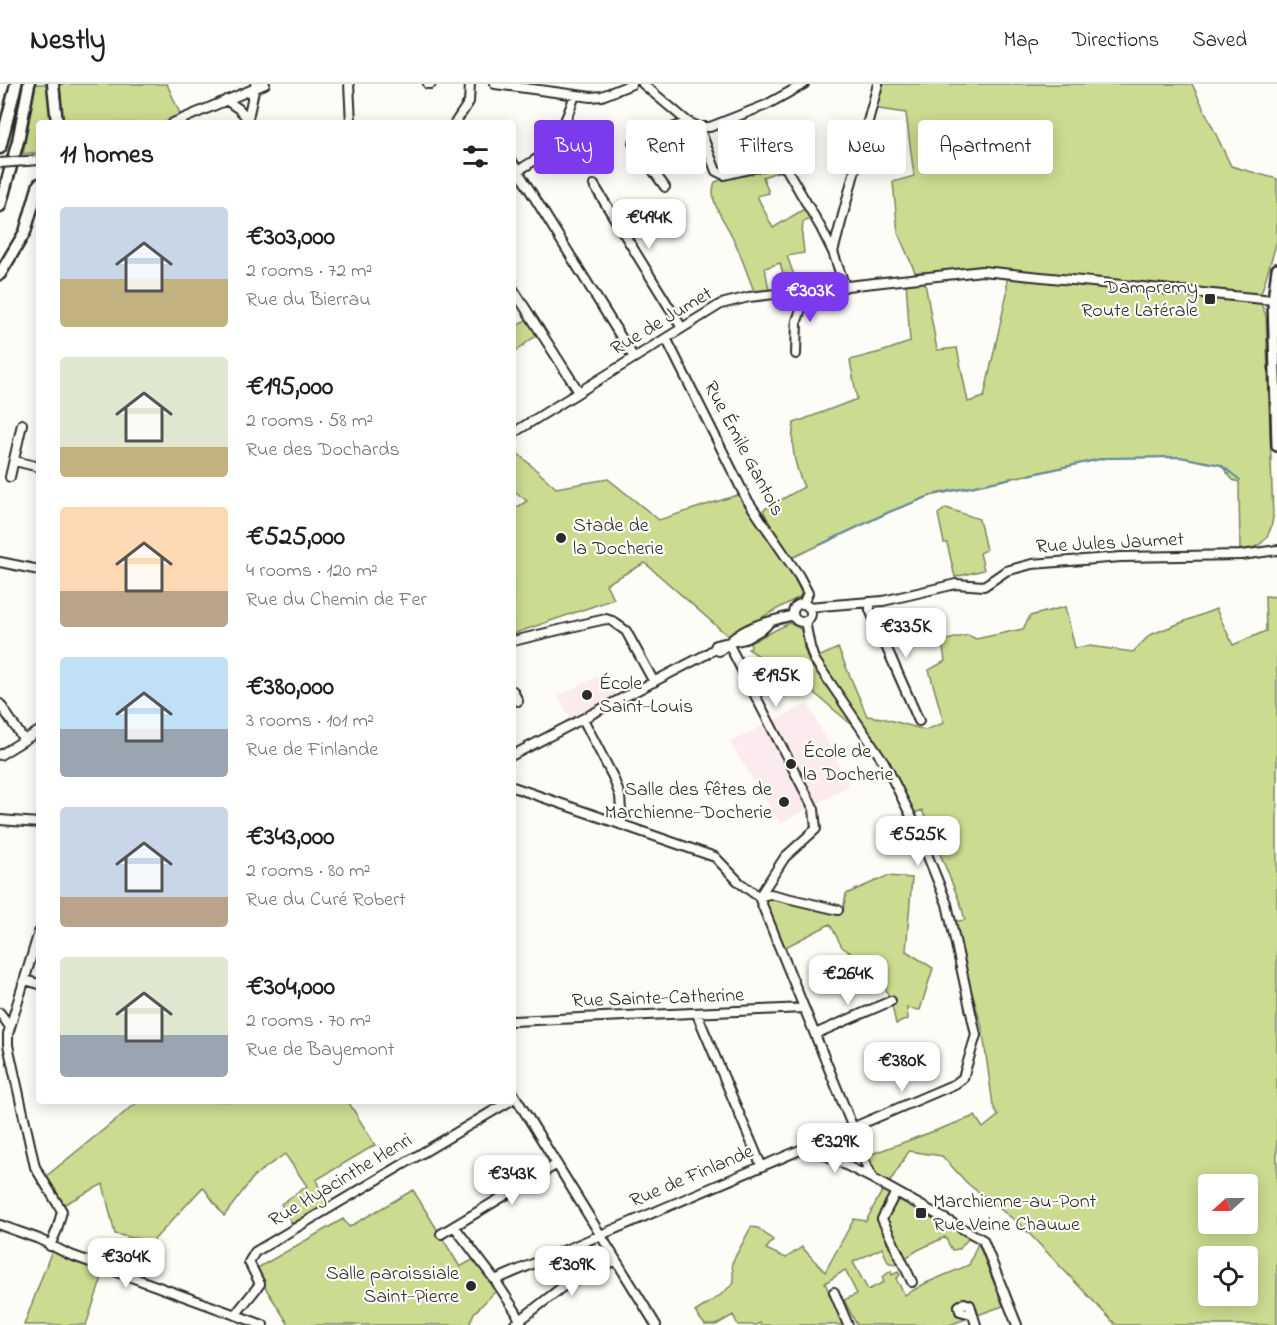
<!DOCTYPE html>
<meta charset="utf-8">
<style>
body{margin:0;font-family:"Indie Flower",sans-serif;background:#f6f6f6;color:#202124;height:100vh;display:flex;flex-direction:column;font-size:22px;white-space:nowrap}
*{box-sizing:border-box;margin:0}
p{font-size:20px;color:#757577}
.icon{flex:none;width:33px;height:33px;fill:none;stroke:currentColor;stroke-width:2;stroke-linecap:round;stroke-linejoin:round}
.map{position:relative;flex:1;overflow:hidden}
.sheet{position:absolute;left:36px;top:36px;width:480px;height:984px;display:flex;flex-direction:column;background:#fff;border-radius:6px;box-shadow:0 3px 15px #0003}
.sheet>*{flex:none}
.top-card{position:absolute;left:534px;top:36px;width:570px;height:54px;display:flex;gap:12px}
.needle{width:39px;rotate:249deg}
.fabs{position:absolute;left:1198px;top:1090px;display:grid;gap:12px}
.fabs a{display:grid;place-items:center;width:60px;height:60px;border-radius:6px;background:#fff;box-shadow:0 3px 15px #0003;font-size:30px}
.price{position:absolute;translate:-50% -51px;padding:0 14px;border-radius:12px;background:#fff;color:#222;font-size:20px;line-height:39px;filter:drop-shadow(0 2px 3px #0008)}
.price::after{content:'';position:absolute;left:50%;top:36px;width:18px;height:14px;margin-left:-9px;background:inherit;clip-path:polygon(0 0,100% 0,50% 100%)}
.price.on{background:#7c3aed;color:#fff}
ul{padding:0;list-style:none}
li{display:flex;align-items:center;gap:18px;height:150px;padding:0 24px}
li span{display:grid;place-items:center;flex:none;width:168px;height:120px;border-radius:6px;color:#555}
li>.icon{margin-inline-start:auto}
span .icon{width:72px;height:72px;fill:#fffc;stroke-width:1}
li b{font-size:26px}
h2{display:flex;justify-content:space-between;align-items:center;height:72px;padding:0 24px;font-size:26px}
.chip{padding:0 21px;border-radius:6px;background:#fff;box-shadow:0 3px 15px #0003;font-size:21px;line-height:54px}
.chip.on{background:#7c3aed;color:#fff}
header{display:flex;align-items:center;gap:36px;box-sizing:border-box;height:84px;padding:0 30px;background:#fff;border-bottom:2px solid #e0e0e0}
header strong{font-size:28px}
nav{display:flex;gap:33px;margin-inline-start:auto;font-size:21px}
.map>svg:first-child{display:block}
.built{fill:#fbeaee}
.green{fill:#cbdc91;stroke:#7b845e;stroke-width:1.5;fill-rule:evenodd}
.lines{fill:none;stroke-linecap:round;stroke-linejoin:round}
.stream{stroke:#64879d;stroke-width:2}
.minor-casing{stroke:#2b2b2b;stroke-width:12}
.major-casing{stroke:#2b2b2b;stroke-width:14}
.highway-casing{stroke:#2b2b2b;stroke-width:15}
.minor{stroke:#fdfcf7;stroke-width:8}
.major{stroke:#fdfcf7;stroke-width:9}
.highway{stroke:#fdfcf7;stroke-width:10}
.minor-bridge-casing{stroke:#2b2b2b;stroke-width:12;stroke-linecap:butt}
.minor-bridge{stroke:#fdfcf7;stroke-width:8}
.poi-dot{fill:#2b2b2b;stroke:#fdfcf7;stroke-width:2}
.labels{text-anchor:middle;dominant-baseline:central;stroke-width:4.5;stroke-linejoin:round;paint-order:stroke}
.poi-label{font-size:20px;fill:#2b2b2b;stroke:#fdfcf7;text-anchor:start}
.street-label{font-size:20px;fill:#2b2b2b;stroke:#fdfcf7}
</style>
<header>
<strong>Nestly</strong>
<nav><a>Map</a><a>Directions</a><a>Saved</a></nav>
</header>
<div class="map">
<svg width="1277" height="1241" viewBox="0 0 1277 1241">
<rect width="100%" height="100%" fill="#fdfcf7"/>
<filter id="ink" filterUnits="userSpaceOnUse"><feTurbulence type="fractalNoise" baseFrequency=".0167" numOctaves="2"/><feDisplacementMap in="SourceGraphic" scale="12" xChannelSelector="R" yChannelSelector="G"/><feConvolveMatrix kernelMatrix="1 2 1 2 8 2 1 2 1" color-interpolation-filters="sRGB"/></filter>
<g filter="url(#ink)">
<path class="built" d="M604 589 616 611 570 634 558 612Z
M808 620 849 702 780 740 730 658Z"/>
<path class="green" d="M36 0H50L53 39H39V68L23 70Z
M60 0H167L181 32 163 39H63Z
M873 0H1192L1231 82 1277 95V157L1261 210 1033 192 1261 219 1266 232 1273 434C1270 455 1261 465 1240 466L1239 398 1233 396 1221 381 1180 373 1105 374 930 412 889 428 794 473 783 468 763 426 804 403C795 382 790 362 794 339L857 315 850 276 884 267 910 258 906 196 924 193 937 266 957 264 968 318 984 313 1007 209V190L915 188 898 149 893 98 914 92 906 29 872 24Z
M763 82 783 86 763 93 769 109 757 112 773 144 809 122 811 135 803 138 802 151 804 169 787 172 798 202 787 204 780 179 765 184 769 206 754 207C747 189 741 171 733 154 725 136 707 118 715 98Z
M527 235 538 250 513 269V245Z
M513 365 556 404 608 395 659 436 741 410 794 494 801 508V512L728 552 645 479 606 500 614 515 513 550V426L527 417 513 406Z
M946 424 979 435 986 466 980 469 984 486 955 493 947 459H944L938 430Z
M1265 512 1277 513V1241H1116L1022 1142 968 1100 942 1072 909 1067 888 1101 875 1092 869 1071 975 1032 983 1044 998 1032 993 1021 982 943 951 838 965 836 961 821 922 726 910 731 895 697 814 575 838 564 867 632 882 634 925 646 944 639 929 586 945 577 942 557 968 551 976 555 1023 545 1030 532 1065 523 1075 564 1089 562 1133 568 1150 551 1216 525 1233 561 1266 547ZM1209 1101H1248V1140H1209ZM1209 1173H1248V1212H1209Z
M789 539 801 545 804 564 809 578 858 646 806 602 748 565 751 563 750 559Z
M887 792 912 794 906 867 933 884 920 926 907 924 908 935 896 940 891 917 885 904 867 880 842 863 830 840 780 866 759 813 770 810 843 827 846 810Z
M139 1017H348L375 1061 316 1096 329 1125 295 1145 281 1120 307 1102 285 1070 255 1091 224 1132 203 1103 152 1158 115 1150 103 1100 61 1122 44 1094Z
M413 1106 460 1183 474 1175 497 1206 474 1229 469 1241H289L254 1186 343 1135 349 1143Z
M882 1107 970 1153 959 1165 952 1166 945 1153 918 1166 894 1181 888 1178 882 1164 853 1178 868 1206 884 1198 882 1193 891 1187 892 1191 898 1188 900 1191 896 1195 905 1211 926 1199 969 1181 978 1159 1003 1222 949 1241H857L844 1216 857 1210 845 1186 825 1199 844 1241H761L760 1239 756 1241H738L733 1231 716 1241H705L695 1228 718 1213 734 1199 732 1179 751 1143 758 1144 773 1156 766 1165 786 1174 802 1163 825 1188 854 1135 866 1137Z
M52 1166 104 1188 86 1241H24Z"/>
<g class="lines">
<path class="stream" d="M1029 391 1105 374 1180 373 1221 381 1240 396
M936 410 1012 394
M820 461 889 428 930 412"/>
<g class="minor-casing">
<path id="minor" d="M349 0 351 39
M428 0H431
M495 0 591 13 602 12 632 0
M643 0 688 38 699 43H710L766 21 804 0
M226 16 239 25 248 35
M173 39 265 0
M247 39 255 2
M455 39 469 18 470 0
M699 43 716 87 724 91 771 80 786 84 821 144 833 168
M513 79 634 274
M518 87C526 81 535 77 542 71 559 56 568 31 575 11
M594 101 682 244
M665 103 633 59 688 38
M845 203 833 168 878 0
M513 205 579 308
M666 254 746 414 799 492 808 509 803 520
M796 270 797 237 802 222V207
M513 349 721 220 749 213 982 187 1273 216
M15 377 39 383
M10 393 22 340
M0 478 39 486
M870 518V526L919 637
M793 529a9 9 0 1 1 18 0a9 9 0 1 1-18 0Z
M808 523 883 517 956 500 984 502 1006 487 1032 480 1121 473 1242 471 1277 466
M513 557 588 539 606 535 612 537 626 547 654 598
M728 559 814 725 816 745 785 773 759 813 853 1044
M714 565 719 567C726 563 731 555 738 551 755 539 774 537 793 531
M513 607 518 617
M0 620 24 656
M583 635 613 693 620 712 622 741
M0 671 39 647
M513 671 705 571 714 565 716 561 745 555 764 544 770 538
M513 703 715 773 740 799 759 813 770 810 838 826
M0 736 39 739
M39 848 8 950V961L35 1083 62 1127 57 1146 50 1162
M25 896 39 900
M0 929 10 943
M697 930 761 1081
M513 937 804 924
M815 950 891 917
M513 1009 656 1241
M849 1045 873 1095
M808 1062 873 1095 983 1156 1017 1241
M896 1108 882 1135 912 1198
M0 1141 39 1155 68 1170 263 1241
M454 1142 495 1196 516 1228 522 1241
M441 1150 557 1080
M560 1168 575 1197
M495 1196 955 1000 963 994 976 951 947 820 915 740 884 678 814 575 810 563 805 537
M834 1208 848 1241
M971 1230 960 1227 959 1222 964 1219 970 1221 976 1241
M235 1231 260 1200 249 1178 255 1168 510 1017
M514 1241 561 1204 616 1176"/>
</g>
<g class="major-casing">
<path id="major" d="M1277 185 1273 216 1277 362"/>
</g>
<g class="highway-casing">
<path id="highway" d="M53 0 57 39
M0 64 16 0
M0 122 18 57 29 0
M0 190 25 148 39 100"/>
</g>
<use href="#minor" class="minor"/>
<use href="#major" class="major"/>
<use href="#highway" class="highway"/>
<g class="minor-bridge-casing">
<path id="minor-bridge" d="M0 79 39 76"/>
</g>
<use href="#minor-bridge" class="minor-bridge"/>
</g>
</g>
<g class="poi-dot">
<rect x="1204" y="209" width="12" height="12" rx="3"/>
<circle cx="561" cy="454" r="6"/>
<circle cx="587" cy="611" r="6"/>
<circle cx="791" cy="680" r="6"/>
<circle cx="784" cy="718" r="6"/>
<rect x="915" y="1123" width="12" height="12" rx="3"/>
<circle cx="471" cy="1202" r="6"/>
</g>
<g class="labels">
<g class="poi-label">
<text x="1198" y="204" text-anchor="end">Dampremy<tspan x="1198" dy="23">Route Latérale</tspan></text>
<text x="573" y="442">Stade de<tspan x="573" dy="23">la Docherie</tspan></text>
<text x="599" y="600">École<tspan x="599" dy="23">Saint-Louis</tspan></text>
<text x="803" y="668">École de<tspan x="803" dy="23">la Docherie</tspan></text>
<text x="772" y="706" text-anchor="end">Salle des fêtes de<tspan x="772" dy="23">Marchienne-Docherie</tspan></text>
<text x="933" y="1118">Marchienne-au-Pont<tspan x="933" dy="23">Rue Veine Chauwe</tspan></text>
<text x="459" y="1190" text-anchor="end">Salle paroissiale<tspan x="459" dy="23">Saint-Pierre</tspan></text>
</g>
<g class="street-label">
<text transform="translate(662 238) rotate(-31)">Rue de Jumet</text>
<text transform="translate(743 365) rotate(62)">Rue Émile Gantois</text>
<text transform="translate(1110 460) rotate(-3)">Rue Jules Jaumet</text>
<text transform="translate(658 915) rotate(-2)">Rue Sainte-Catherine</text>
<text transform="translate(692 1093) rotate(-23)">Rue de Finlande</text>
<text transform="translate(341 1097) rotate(-31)">Rue Hyacinthe Henri</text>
</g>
</g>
</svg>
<div class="fabs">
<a><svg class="needle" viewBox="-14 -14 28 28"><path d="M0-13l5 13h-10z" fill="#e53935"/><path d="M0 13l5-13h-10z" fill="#757577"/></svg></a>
<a><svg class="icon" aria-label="locate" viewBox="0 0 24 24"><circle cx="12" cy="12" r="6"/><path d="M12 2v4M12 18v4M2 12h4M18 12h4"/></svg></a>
</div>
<b class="price" style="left:649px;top:166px">€494K</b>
<b class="price on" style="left:810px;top:239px">€303K</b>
<b class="price" style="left:906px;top:575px">€335K</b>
<b class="price" style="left:776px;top:624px">€195K</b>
<b class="price" style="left:918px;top:783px">€525K</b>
<b class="price" style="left:848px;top:922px">€264K</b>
<b class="price" style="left:902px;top:1009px">€380K</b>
<b class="price" style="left:835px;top:1090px">€329K</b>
<b class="price" style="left:512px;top:1122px">€343K</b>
<b class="price" style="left:126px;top:1205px">€304K</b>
<b class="price" style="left:572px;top:1213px">€309K</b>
<div class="top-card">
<a class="chip on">Buy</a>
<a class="chip">Rent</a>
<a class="chip">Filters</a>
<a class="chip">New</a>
<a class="chip">Apartment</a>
</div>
<section class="sheet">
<h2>11 homes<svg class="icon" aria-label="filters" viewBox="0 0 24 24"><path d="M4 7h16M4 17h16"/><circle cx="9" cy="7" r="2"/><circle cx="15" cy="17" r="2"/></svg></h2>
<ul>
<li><span style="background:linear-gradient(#c9d6e8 60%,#c2b280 0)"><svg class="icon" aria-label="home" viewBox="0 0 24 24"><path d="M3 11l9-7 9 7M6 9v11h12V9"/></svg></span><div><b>€303,000</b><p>2 rooms · 72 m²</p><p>Rue du Bierrau</p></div></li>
<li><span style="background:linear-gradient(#dfe7d0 75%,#c2b280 0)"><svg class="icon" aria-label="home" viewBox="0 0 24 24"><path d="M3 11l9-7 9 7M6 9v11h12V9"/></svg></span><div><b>€195,000</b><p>2 rooms · 58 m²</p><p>Rue des Dochards</p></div></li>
<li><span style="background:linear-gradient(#ffd9b3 70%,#b9a48a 0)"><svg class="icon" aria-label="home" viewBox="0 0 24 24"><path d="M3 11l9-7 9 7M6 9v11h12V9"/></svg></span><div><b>€525,000</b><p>4 rooms · 120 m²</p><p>Rue du Chemin de Fer</p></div></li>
<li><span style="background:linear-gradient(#bfe0f5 60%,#9aa5b1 0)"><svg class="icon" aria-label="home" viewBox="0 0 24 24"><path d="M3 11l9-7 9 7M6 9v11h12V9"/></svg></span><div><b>€380,000</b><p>3 rooms · 101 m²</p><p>Rue de Finlande</p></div></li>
<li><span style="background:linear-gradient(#c9d6e8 75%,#b9a48a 0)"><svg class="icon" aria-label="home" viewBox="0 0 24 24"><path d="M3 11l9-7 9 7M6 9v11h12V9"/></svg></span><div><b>€343,000</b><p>2 rooms · 80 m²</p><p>Rue du Curé Robert</p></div></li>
<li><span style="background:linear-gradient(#dfe7d0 65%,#9aa5b1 0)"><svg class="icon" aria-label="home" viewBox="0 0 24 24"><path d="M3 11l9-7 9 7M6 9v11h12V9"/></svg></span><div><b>€304,000</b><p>2 rooms · 70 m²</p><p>Rue de Bayemont</p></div></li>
</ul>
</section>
</div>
